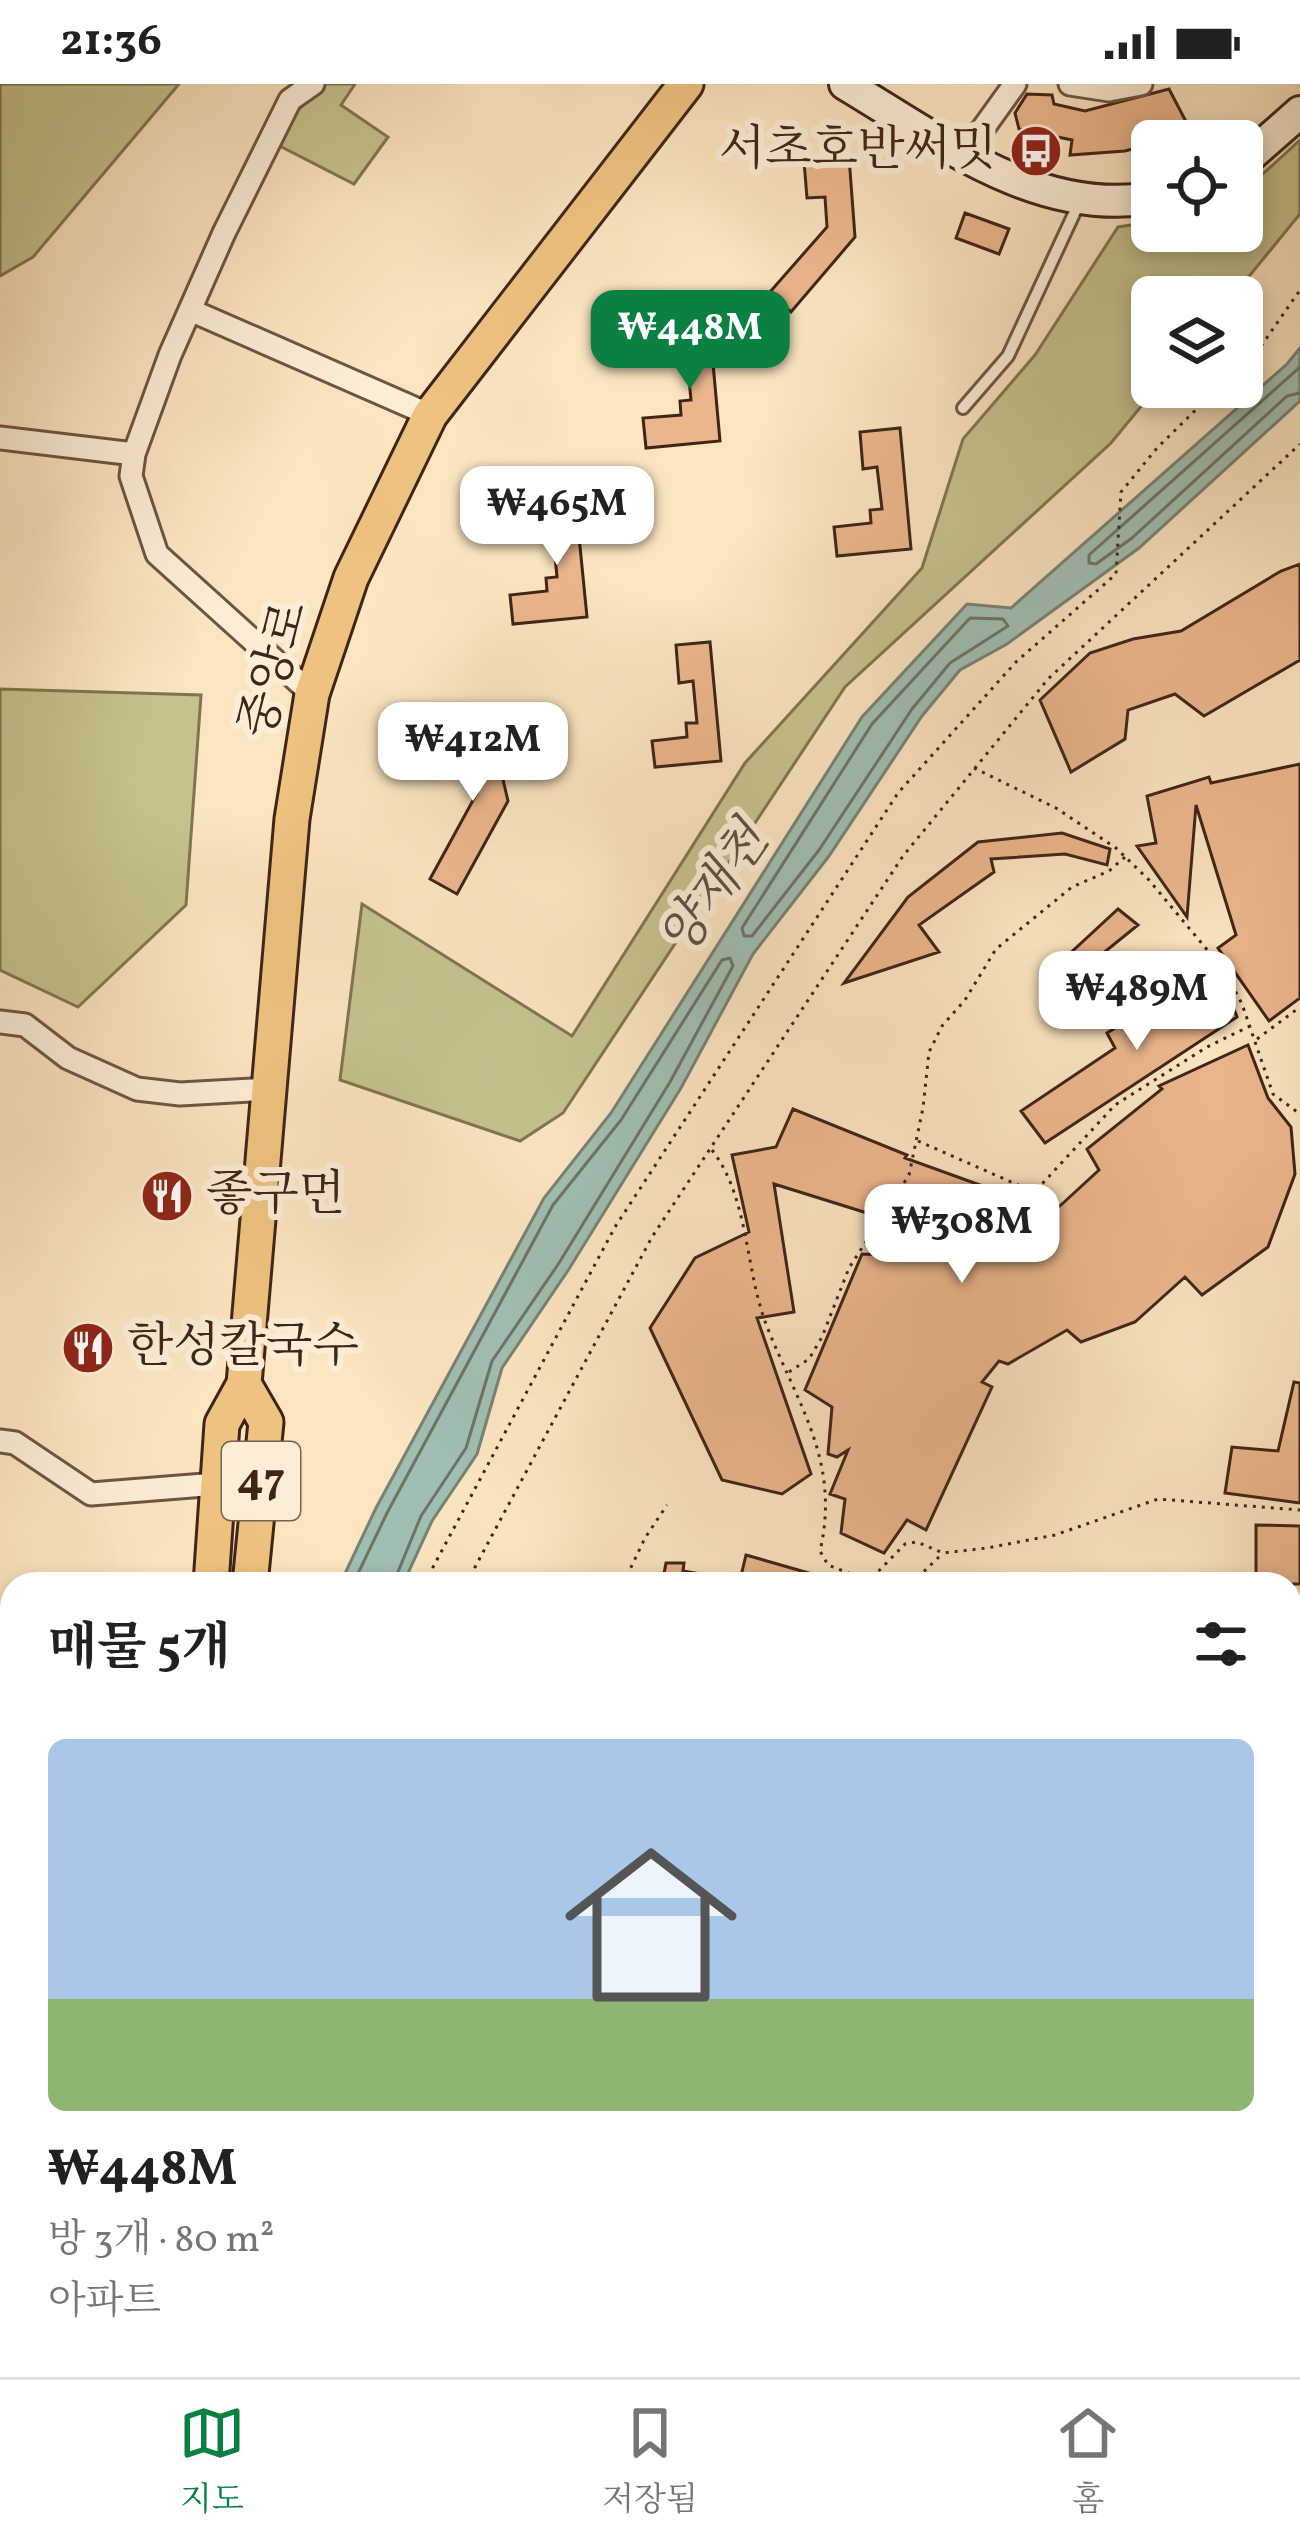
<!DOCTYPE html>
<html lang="ko">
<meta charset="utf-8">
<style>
body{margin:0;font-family:Vollkorn,"Noto Serif KR",serif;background:#f2f2f2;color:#202124;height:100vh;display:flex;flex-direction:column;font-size:45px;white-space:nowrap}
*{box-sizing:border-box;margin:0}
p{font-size:39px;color:#757577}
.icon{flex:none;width:66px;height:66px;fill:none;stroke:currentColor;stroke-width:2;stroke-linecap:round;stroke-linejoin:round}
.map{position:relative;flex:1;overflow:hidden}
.sheet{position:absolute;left:0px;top:1488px;width:1302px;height:807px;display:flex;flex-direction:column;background:#fff;border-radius:36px 36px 0 0;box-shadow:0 6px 18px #0003}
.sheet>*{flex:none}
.buttons{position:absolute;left:1131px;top:36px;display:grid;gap:24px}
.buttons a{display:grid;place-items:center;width:132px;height:132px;border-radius:18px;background:#fff;box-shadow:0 6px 18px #0003;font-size:60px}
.price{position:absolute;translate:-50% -102px;padding:0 27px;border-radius:24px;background:#fff;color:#222;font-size:39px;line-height:78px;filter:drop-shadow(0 3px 6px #0008)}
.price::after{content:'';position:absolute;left:50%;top:72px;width:36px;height:27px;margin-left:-18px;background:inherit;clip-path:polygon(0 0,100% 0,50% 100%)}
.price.active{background:#0b8043;color:#fff}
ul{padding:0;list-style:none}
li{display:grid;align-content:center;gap:24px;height:636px;padding:0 48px}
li+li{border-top:3px solid #e0e0e0}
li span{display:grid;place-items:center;height:372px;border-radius:18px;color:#555}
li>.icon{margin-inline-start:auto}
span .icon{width:216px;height:216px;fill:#fffc;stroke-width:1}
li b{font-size:51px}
h2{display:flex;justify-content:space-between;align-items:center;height:144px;padding:0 48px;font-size:51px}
.status{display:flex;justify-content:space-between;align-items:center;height:84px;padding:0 60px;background:#fff;direction:ltr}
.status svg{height:33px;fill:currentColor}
.tabs{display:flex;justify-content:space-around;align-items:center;height:168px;border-top:3px solid #e0e0e0;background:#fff;font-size:33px;color:#757577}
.tabs a{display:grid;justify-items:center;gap:6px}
.tabs .active{color:#0b8043}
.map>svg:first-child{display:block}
.green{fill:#c5c28e;stroke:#827452;stroke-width:3}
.water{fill:#9fbfb2;stroke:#798174;stroke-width:3}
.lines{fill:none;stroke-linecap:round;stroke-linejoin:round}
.shore{stroke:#707264;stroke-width:3}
.building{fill:#ebb68d;stroke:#402517;stroke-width:3}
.lane-casing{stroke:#6f5541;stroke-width:16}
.street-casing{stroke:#6f5541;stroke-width:27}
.secondary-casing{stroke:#402517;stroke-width:36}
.primary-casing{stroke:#402517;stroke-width:39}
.path{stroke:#402517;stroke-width:3;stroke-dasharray:3 6;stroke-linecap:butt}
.lane{stroke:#fcedd6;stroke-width:10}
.street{stroke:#fcedd6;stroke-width:21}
.secondary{stroke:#fcedd6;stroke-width:30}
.primary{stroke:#eec280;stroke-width:33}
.labels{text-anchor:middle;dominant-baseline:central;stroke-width:12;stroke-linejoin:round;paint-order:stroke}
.shield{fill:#fcedd6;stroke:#786150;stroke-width:3}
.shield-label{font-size:45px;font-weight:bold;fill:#402517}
.poi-label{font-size:48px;fill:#402517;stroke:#fcedd6;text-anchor:start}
.street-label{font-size:48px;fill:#402517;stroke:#fcedd6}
.water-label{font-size:51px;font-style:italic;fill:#5c5346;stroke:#fcedd6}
</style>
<div class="status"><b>21:36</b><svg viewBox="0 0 49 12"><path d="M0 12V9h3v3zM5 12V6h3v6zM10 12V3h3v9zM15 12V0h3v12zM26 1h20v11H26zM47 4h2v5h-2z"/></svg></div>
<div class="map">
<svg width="1300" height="2293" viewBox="0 0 1300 2293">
<rect width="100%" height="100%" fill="#fbe4c0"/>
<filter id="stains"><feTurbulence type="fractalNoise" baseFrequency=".00167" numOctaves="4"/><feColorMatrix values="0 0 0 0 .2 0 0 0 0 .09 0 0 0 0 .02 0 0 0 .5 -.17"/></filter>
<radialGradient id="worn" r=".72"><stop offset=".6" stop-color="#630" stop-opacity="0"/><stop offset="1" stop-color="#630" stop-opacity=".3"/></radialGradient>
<path class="green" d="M0 0H179L33 173 0 192Z
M326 0H355L341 21 388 53 354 100 274 59 281 42Z
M1300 56V130L1232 213H1152V303H1157L1111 359 845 603 563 1029 520 1057 340 996 362 820 572 952 745 679 922 484 963 355 1035 271 1118 143 1152 138V147H1242V109Z
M0 605 201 611 186 821 78 923 0 886Z"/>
<path class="water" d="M1300 264V317L1139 464 1007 560 960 586 922 632 829 772 753 870 681 1004 569 1185 502 1284 477 1370 432 1437 403 1500H340L376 1424 544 1114 611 1029 862 633 967 520 1011 524 1287 280Z"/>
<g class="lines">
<path class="shore" d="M1300 283 1089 471V479L1096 480 1132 454 1287 312 1300 309
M970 534 1003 535 1008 542 950 579 912 625 819 766 752 852H744L742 844 872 640Z
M353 1500 387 1429 553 1121 621 1036 722 876 730 874 733 882 670 998 559 1179 492 1277 466 1364 421 1432 393 1500"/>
</g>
<path class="building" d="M1169 5 1192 49 1125 67 1070 71 1072 56 1019 45 1015 29 1027 10 1052 11 1054 20 1085 27Z
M849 73 855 153 791 228 769 209 827 143 825 113 807 114 804 77Z
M965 129 1009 145 999 170 956 154Z
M709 235 720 357 646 364 643 334 681 331 680 317 691 316 687 275 673 276 669 239Z
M900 344 911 465 837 472 834 443 871 439 870 426 882 425 877 383 863 385 860 348Z
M575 412 587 533 513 540 510 511 547 507 546 494 557 493 553 451 539 452 536 416Z
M1300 480V576L1204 632 1175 610 1128 626 1125 655 1071 688 1040 616 1090 569 1133 555 1181 547 1281 487Z
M710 558 721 677 655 683 652 657 687 653 686 639H697L693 597 679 599 676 561Z
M490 640 508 717 457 810 430 795 477 709 472 687 456 691 446 651Z
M1300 680V914L1269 937 1218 864 1236 851 1196 721 1187 833 1137 762 1156 759 1147 712 1209 693 1211 699Z
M1062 749 1110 765 1107 781 1065 770 991 775 994 788 919 841 939 868 844 899 908 813 978 758Z
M1118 825 1138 841 1065 900 1051 887Z
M1217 882 1237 933 1045 1059 1021 1027 1115 964 1107 949Z
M1248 961 1268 1014 1291 1043 1295 1090 1268 1163 1202 1211 1185 1193 1135 1238 1081 1258 1067 1246 1008 1280 999 1277 982 1298 992 1303 926 1446 907 1436 884 1469 841 1449 845 1415 830 1410 848 1366 837 1373 828 1370 832 1323 805 1306 862 1170 882 1171 899 1139 774 1100 794 1228 757 1234 811 1390 782 1410 722 1396 650 1244 695 1174 749 1148 732 1071 776 1063 793 1025 907 1071 905 1074 991 1105 976 1161 1021 1126 1037 1143 1099 1086 1087 1065 1162 1005 1159 1002Z
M1294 1298 1300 1299V1419L1225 1409 1232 1363 1278 1367Z
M1256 1441 1300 1442V1500H1256Z
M746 1471 833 1496V1500H739Z
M666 1479H684L683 1487 712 1492 711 1500H662Z"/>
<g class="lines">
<g class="lane-casing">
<path id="lane" d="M963 324 1008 272 1079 119"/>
</g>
<g class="street-casing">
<path id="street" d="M1070 0 1109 6 1141 0
M964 71 1015 0
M190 226 430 331
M0 354 134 370
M312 610 157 470 131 392 134 370 170 271 224 149 290 16 313 0
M0 938 25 941 68 974 137 1005 180 1010 268 1005
M0 1357 15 1359 91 1410 217 1400
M0 1976 12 1984
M0 2111H12"/>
</g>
<g class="secondary-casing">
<path id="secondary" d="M845 0C939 56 1037 133 1152 114
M1242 79 1300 28"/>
</g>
<g class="primary-casing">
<path id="primary" d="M244 1300 266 1338 250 1500
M211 1500 222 1340 244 1300 292 735 312 610 351 494 430 331 686 0
M43 2283V2293
M9 2293 12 2141"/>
</g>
<path class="path" d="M1242 281 1259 265 1300 206
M974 684 1056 724 1116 764 1149 796 1224 886 1242 920 1273 1010 1300 1030
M1257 955 1300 923
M918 1057 1025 1104 1042 1100 1115 1021 1207 963 1250 942
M712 1066C749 1114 745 1185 766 1240 797 1320 841 1377 820 1467L828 1481 876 1500
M789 1288 809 1275 822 1253 849 1184 909 1091 923 1024 929 968 942 942 965 916 996 865 1072 803 1109 787 1125 773
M278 1492 298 1493 311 1500
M424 1500 615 1143 898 709 1016 578 1116 490 1121 408 1157 364 1219 303
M466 1500 652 1153 903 772 1048 595 1300 360
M623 1500 645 1454 667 1421
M866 1500 905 1460 917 1458 943 1469 987 1464 1055 1451 1158 1415 1300 1426
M911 1500 943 1469
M1290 1705 1300 1684
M197 2283 198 2293
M317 2283V2293
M568 2283 573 2293
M739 2293 746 2283
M909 2293 915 2283"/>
<use href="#lane" class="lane"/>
<use href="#street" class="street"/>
<use href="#secondary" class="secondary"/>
<use href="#primary" class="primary"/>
</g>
<defs>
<g id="bus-disc" transform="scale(2.7)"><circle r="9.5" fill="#8f2418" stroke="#fcedd6"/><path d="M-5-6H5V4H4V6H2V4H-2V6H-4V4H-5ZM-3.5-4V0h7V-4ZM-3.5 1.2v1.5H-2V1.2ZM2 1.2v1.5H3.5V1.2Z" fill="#fff"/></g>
<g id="restaurant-disc" transform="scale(2.7)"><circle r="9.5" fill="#8f2418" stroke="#fcedd6"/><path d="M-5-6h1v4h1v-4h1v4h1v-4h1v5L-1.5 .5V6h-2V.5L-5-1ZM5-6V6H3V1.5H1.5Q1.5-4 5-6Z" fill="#fff"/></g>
</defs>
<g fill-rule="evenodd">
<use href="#bus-disc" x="1036" y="67"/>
<use href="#restaurant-disc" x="167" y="1112"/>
<use href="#restaurant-disc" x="88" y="1264"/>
</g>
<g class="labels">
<rect class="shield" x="222" y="1358" width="78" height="78" rx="9"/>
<g class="shield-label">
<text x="261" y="1397">47</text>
</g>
<g class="poi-label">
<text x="997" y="67" text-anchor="end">서초호반써밋</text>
<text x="206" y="1112">좋구먼</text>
<text x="127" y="1264">한성칼국수</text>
</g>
<g class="street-label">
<text transform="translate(276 586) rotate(-75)">중앙로</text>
</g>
<g class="water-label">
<text transform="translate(716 807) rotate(-55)">양재천</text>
</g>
</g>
<rect width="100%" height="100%" filter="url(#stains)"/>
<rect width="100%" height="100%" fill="url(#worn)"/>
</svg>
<div class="buttons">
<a><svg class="icon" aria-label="locate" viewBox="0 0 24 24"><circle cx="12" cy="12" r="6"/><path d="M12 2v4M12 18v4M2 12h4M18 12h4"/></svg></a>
<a><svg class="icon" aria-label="layers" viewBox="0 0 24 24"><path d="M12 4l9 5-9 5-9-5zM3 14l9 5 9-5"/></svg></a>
</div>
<b class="price active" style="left:690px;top:308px">₩448M</b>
<b class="price" style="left:557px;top:484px">₩465M</b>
<b class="price" style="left:473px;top:720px">₩412M</b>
<b class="price" style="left:1137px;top:969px">₩489M</b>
<b class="price" style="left:962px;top:1202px">₩308M</b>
<section class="sheet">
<h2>매물 5개<svg class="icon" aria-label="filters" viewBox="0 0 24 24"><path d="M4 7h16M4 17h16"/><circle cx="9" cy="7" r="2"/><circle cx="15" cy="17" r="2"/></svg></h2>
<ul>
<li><span style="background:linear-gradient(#a9c7e8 70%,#8fb573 0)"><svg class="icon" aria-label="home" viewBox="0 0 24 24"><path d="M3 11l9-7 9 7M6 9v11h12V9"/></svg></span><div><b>₩448M</b><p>방 3개 · 80 m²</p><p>아파트</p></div></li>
</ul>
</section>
</div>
<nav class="tabs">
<a class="active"><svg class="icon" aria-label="map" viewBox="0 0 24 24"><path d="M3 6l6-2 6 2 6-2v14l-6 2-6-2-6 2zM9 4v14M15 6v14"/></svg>지도</a>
<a><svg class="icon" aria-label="saved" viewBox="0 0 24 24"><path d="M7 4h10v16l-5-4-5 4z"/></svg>저장됨</a>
<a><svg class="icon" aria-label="home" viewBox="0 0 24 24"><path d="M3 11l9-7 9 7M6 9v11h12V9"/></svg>홈</a>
</nav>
